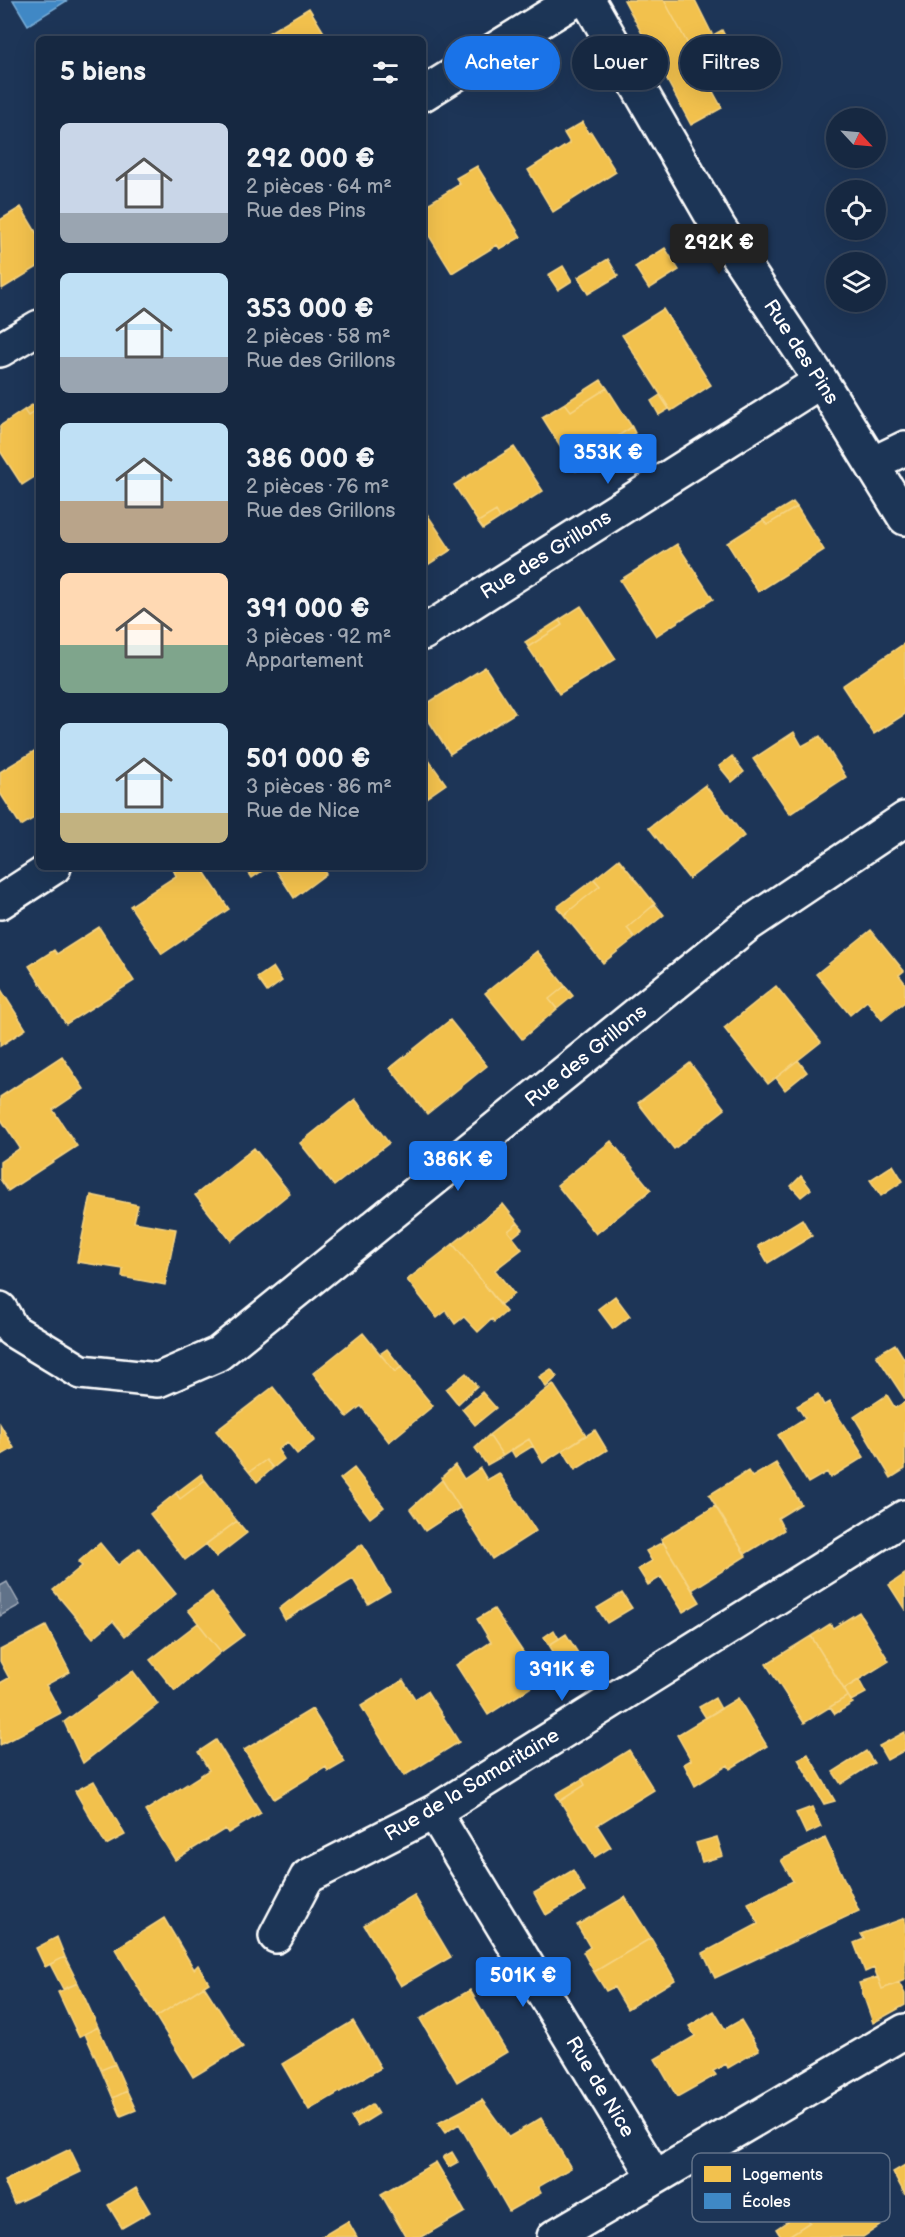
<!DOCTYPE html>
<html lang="fr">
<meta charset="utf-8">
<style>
body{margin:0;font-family:"Balsamiq Sans",sans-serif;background:#23344c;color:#f1f3f6;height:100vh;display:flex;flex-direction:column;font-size:22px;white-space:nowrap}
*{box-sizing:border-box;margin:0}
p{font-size:20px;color:#9ea6b1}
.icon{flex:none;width:33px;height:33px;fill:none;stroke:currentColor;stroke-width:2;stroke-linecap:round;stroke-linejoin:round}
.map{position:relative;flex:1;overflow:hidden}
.drawer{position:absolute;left:36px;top:36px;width:390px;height:834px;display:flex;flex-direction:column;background:#162841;border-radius:9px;box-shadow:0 6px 24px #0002,0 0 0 2px #35445a}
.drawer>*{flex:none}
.guide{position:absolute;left:444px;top:36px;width:370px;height:54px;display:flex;gap:12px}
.needle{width:39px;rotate:116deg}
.controls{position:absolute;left:826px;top:108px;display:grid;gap:12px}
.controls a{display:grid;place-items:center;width:60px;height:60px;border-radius:50%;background:#162841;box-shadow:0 6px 24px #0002,0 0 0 2px #35445a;font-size:30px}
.price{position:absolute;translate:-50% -51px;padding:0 14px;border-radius:6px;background:#1a73e8;color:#fff;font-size:20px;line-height:39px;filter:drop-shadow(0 2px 3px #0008)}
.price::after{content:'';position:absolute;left:50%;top:36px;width:18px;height:14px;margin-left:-9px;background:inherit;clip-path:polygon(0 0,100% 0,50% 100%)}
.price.on{background:#222;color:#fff}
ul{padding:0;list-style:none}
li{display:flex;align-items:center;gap:18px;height:150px;padding:0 24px}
li span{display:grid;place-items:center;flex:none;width:168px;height:120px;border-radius:9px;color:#555}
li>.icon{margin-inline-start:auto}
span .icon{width:72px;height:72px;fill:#fffc;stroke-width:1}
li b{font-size:26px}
h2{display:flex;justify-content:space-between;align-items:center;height:72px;padding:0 24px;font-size:26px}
.tag{padding:0 21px;border-radius:27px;background:#162841;box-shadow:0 6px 24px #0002,0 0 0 2px #35445a;font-size:21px;line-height:54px}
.tag.on{background:#1a73e8;color:#fff}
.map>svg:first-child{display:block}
.water{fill:#617289;stroke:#a0aab8;stroke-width:1.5}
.homes{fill:#f2c14e;stroke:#f6d483;stroke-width:1.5}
.schools{fill:#3f88c5;stroke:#79acd6;stroke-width:1.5}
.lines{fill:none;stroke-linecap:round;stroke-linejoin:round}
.street-casing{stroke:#fff;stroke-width:38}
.street{stroke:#1d3557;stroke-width:33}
.labels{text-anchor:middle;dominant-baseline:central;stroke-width:6;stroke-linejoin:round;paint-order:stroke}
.street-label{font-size:20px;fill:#fff;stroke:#1d3557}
.key{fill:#1d3557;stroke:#617289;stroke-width:1.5}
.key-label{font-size:16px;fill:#fff}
</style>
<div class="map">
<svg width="905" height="2237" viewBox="0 0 905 2237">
<rect width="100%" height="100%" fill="#1d3557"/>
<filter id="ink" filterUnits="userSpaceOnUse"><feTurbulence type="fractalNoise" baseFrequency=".0167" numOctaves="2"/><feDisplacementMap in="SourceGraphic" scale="12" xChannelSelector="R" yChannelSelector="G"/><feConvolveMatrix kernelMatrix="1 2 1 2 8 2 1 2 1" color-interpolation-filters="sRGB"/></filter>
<g filter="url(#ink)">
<path class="water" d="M7 1582 20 1605 0 1616V1586Z"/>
<path class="homes" d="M624 0H664L690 48 722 30 737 60 705 77 722 108 691 125Z
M664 0H695L713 36 690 48Z
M309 8 328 39H258Z
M583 122 588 133 591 132 616 172 553 212 528 170 570 143 564 133Z
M477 166 521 237 500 249 497 245 452 273 423 226V207L460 184 456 178Z
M21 207 39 237V266L2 289 0 220Z
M665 248 679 270 649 289 635 267Z
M608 259 618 276 588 294 578 277Z
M563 266 572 281 558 290 548 275Z
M663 309 711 385 671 411 622 335Z
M601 380 607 388 571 411 565 403Z
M607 388 632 427 593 452 596 457 576 471 542 417 565 403 571 411Z
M660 395 669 409 659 415 651 401Z
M37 402 39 409 28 416 24 410Z
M39 409V474L22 485 0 451V426L24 410 28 416Z
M632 427 635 433 596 457 593 452Z
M514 447 543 491 500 518 496 511 478 522 454 485Z
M793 502 797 507 767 525 763 520Z
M797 507 824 550 758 592 727 543 763 520 767 525Z
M423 508 451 550 423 568Z
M496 511 500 518 483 529 478 522Z
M677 544 713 599 656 636 620 580Z
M581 606 616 659 559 694 528 647 562 625 559 620Z
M559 620 562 625 528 647 525 642Z
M905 643V714L874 734 842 686Z
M485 667 515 713 450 754 423 712V706Z
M794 732 802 746 820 736 846 777 790 814 753 759Z
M39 748V815L21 826 0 793V772Z
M423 752 446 784 423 800Z
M732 756 744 772 732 782 719 766Z
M705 785 744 836 689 879 649 828Z
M619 859 655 904 627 928 635 938 603 963 564 915 600 886 594 879Z
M201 867 229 909 162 954 130 906 176 876 172 867Z
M245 867H268L252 878Z
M274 867H322L326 874 294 898Z
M594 879 600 886 564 915 557 907Z
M655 904 664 915 635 938 627 928Z
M99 927 134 981 66 1024 29 966 54 950 57 954Z
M871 930 904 971 899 975 905 983V1002L882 1020 867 1001 850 1015 816 974Z
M537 951 565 986 549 999 557 1009 522 1039 485 993Z
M273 967 282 981 267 992 257 978Z
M565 986 573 996 557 1009 549 999Z
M776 986 821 1042 768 1084 724 1028Z
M0 988 26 1029 0 1046Z
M450 1020 487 1066 427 1114 390 1068Z
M62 1056 84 1089 53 1110 77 1146 8 1191 0 1179V1162L20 1148 0 1118V1097Z
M798 1060 807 1072 785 1090 776 1078Z
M690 1063 725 1109 674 1149 638 1103Z
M355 1099 389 1143 334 1186 300 1143Z
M611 1141 651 1190 596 1234 557 1185Z
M254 1148 290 1193 231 1241 195 1195Z
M893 1165 903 1181 881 1196 870 1180Z
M801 1176 811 1189 801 1197 791 1186Z
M91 1195 138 1205 134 1222 176 1229 165 1285 122 1277 123 1269 77 1262Z
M503 1204 518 1223 508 1231 522 1249 495 1270 514 1294 500 1305 453 1244Z
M802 1219 812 1236 768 1263 758 1246Z
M518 1223 523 1229 513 1237 508 1231Z
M453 1244 506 1312 494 1322 492 1319 478 1332 464 1317 455 1324 446 1311 437 1318 407 1280Z
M615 1296 630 1316 613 1329 598 1309Z
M363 1333 395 1372 401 1367 433 1406 389 1442 361 1406 347 1417 313 1373Z
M895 1344 905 1360V1399L876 1355Z
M387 1349 401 1367 395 1372 380 1354Z
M551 1369 557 1377 546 1387 539 1377Z
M466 1373 477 1386 458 1404 446 1389Z
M553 1384 586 1435 543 1463 529 1439 503 1456 489 1435Z
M273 1387 315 1440 297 1454 287 1442 278 1450 284 1459 273 1468 266 1460 249 1472 216 1431Z
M482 1392 496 1408 475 1425 462 1409Z
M818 1394 824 1405 829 1402 864 1457 830 1478 827 1472 808 1483 778 1435 805 1418 797 1406Z
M887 1395 895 1408 905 1402V1469L891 1478 854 1417Z
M0 1424 14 1448 0 1456Z
M595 1430 607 1450 575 1470 563 1450Z
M489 1435 503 1456 487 1465 475 1448Z
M529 1439 533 1446 515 1457 511 1450Z
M266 1460 273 1468 257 1482 249 1472Z
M776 1463 801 1504 778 1518 784 1530 745 1554 709 1495 748 1471 752 1477Z
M455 1465 464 1479 480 1468 487 1480 499 1473 536 1531 492 1559 441 1478Z
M354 1468 384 1507 370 1518 340 1479Z
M201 1474 205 1480 180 1499 176 1493Z
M205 1480 237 1521 185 1560 150 1514 176 1493 180 1499Z
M442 1480 460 1508 425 1531 410 1509Z
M715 1506 746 1556 692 1590 661 1539Z
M237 1521 247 1533 216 1557 206 1544Z
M663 1542 700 1602 683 1612 661 1577 648 1585 638 1569 652 1561 646 1551Z
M100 1543 118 1565 139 1548 176 1594 125 1636 113 1621 93 1638 53 1590 82 1566 78 1562Z
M362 1544 390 1591 368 1604 353 1579 285 1620 279 1609Z
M905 1574V1610L889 1585Z
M212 1592 244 1635 221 1652 188 1610Z
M622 1593 632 1608 607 1623 597 1608Z
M494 1609 542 1680 488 1715 456 1665 491 1642 477 1619Z
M859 1612 889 1661 844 1689 811 1636 830 1624 833 1628Z
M198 1623 221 1652 175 1691 150 1660Z
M46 1626 70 1672 46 1685 61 1713 0 1745V1683L9 1678 0 1661V1650Z
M554 1630 559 1639 549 1645 544 1637Z
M566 1634 585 1664 568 1676 549 1645Z
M811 1636 848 1696 804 1723 766 1664Z
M133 1671 158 1704 83 1763 64 1722Z
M403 1680 415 1699 427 1691 459 1742 404 1776 361 1706Z
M859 1680 866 1693 851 1701 844 1689Z
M848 1696 853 1703 835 1714 830 1707Z
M715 1698 721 1709 706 1718 699 1707Z
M738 1698 767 1746 730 1769 728 1765 695 1786 684 1764 691 1760 677 1735Z
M312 1709 345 1762 328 1772 326 1767 274 1799 244 1750Z
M905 1732V1750L887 1760 879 1746Z
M216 1740 261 1813 228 1833 225 1829 175 1860 145 1811 209 1770 198 1752Z
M629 1750 654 1790 597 1825 611 1847 595 1857 560 1801 585 1785 582 1779Z
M866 1751 874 1763 841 1784 833 1772Z
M808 1754 835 1801 824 1804 798 1759Z
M582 1779 585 1785 560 1801 556 1794Z
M94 1781 125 1835 106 1845 75 1791Z
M812 1807 821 1827 806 1834 796 1813Z
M717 1837 723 1856 702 1862 696 1843Z
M825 1838 859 1911 715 1978 703 1953 758 1924 748 1903 793 1881 781 1860Z
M573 1870 585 1892 546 1915 534 1893Z
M414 1895 451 1957 401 1986 364 1925Z
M625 1897 651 1938 594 1972 583 1952 590 1947 577 1925Z
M164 1918 194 1969 198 1965 209 1983 156 2017 115 1949Z
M905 1918V1980L882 1989 874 1968 865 1972 854 1943 864 1939 861 1934Z
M57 1937 65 1957 45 1967 36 1948Z
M651 1938 675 1980 627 2009 614 1987 606 1991 594 1972Z
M65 1957 78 1983 63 1989 50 1964Z
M878 1977 882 1989 899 1983 905 1994V2005L873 2023 859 1983Z
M78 1983 98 2027 79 2037 58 1992Z
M204 1986 243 2047 193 2077 156 2017Z
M470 1990 507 2052 457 2082 420 2019Z
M714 2011 725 2029 741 2020 759 2050 728 2068 726 2064 713 2071 716 2075 677 2097 655 2059 695 2036 689 2026Z
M353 2021 381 2068 309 2110 282 2064Z
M98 2027 115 2064 101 2070 85 2034Z
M115 2064 127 2091 113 2098 101 2070Z
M127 2091 136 2110 121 2116 113 2098Z
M482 2100 509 2137 541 2118 571 2168 538 2187 541 2193 509 2211 459 2124 445 2133 438 2123Z
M372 2104 378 2114 357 2127 351 2117Z
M70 2149 81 2172 14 2204 4 2181Z
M452 2152 458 2162 449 2167 443 2157Z
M436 2162 465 2212 422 2237H406L381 2194Z
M905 2165V2195L893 2172Z
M852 2179 881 2225 863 2237H787L810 2222 803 2211Z
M136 2188 150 2212 122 2228 108 2205Z
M803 2211 810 2222 787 2237H781L776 2229Z
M348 2221 357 2237H321Z"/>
<path class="schools" d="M13 0H68L28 25Z"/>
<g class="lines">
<g class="street-casing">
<path id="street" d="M588 0 719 228 821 381 905 518
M423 94 575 0
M0 350 39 327
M872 464 905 448
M423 633 821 381
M0 902 54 867
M0 1309 12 1330 81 1372 158 1380 218 1354 747 925 905 819
M434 1812 655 2177
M276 1936 307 1877 434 1812 905 1517
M554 2237 905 2031"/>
</g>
<use href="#street" class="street"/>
</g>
</g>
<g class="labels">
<g class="street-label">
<text transform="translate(801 352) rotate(57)">Rue des Pins</text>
<text transform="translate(546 555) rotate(-32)">Rue des Grillons</text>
<text transform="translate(586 1056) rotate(-39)">Rue des Grillons</text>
<text transform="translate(472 1785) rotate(-31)">Rue de la Samaritaine</text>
<text transform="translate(600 2087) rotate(59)">Rue de Nice</text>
</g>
</g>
<rect x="692" y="2153" width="198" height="69" rx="9" class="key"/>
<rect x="704" y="2166" width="27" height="16" fill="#f2c14e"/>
<rect x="704" y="2193" width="27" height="16" fill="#3f88c5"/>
<g class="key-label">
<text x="742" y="2180">Logements</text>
<text x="742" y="2207">Écoles</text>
</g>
</svg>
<div class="controls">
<a><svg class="needle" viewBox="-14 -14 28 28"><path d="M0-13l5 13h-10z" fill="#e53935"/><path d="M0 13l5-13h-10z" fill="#9ea6b1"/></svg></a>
<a><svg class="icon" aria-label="locate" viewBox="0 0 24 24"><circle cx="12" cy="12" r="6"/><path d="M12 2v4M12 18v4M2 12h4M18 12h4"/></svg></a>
<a><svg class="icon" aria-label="layers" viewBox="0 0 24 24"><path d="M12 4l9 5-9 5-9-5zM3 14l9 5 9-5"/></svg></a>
</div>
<b class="price on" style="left:719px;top:275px">292K €</b>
<b class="price" style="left:608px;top:485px">353K €</b>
<b class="price" style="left:458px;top:1192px">386K €</b>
<b class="price" style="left:562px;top:1702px">391K €</b>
<b class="price" style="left:523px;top:2008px">501K €</b>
<div class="guide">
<a class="tag on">Acheter</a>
<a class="tag">Louer</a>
<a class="tag">Filtres</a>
</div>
<section class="drawer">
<h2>5 biens<svg class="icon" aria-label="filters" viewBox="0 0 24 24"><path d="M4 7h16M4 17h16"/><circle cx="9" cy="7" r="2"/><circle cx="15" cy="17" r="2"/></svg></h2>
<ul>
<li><span style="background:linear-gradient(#c9d6e8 75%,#9aa5b1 0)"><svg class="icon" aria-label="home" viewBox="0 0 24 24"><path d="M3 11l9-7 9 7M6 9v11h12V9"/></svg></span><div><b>292 000 €</b><p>2 pièces · 64 m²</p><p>Rue des Pins</p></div></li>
<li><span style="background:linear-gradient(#bfe0f5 70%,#9aa5b1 0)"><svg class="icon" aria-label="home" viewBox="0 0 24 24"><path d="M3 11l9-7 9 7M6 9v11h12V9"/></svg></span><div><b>353 000 €</b><p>2 pièces · 58 m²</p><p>Rue des Grillons</p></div></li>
<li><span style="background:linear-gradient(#bfe0f5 65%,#b9a48a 0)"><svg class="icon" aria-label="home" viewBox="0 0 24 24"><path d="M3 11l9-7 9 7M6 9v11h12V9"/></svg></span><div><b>386 000 €</b><p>2 pièces · 76 m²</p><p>Rue des Grillons</p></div></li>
<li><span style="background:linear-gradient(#ffd9b3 60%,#7fa58c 0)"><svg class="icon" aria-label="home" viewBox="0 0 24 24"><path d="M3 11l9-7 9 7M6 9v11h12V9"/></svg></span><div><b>391 000 €</b><p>3 pièces · 92 m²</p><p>Appartement</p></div></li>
<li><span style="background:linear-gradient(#bfe0f5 75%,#c2b280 0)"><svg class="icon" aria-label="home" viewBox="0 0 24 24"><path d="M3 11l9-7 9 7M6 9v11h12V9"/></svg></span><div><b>501 000 €</b><p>3 pièces · 86 m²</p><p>Rue de Nice</p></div></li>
</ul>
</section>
</div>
